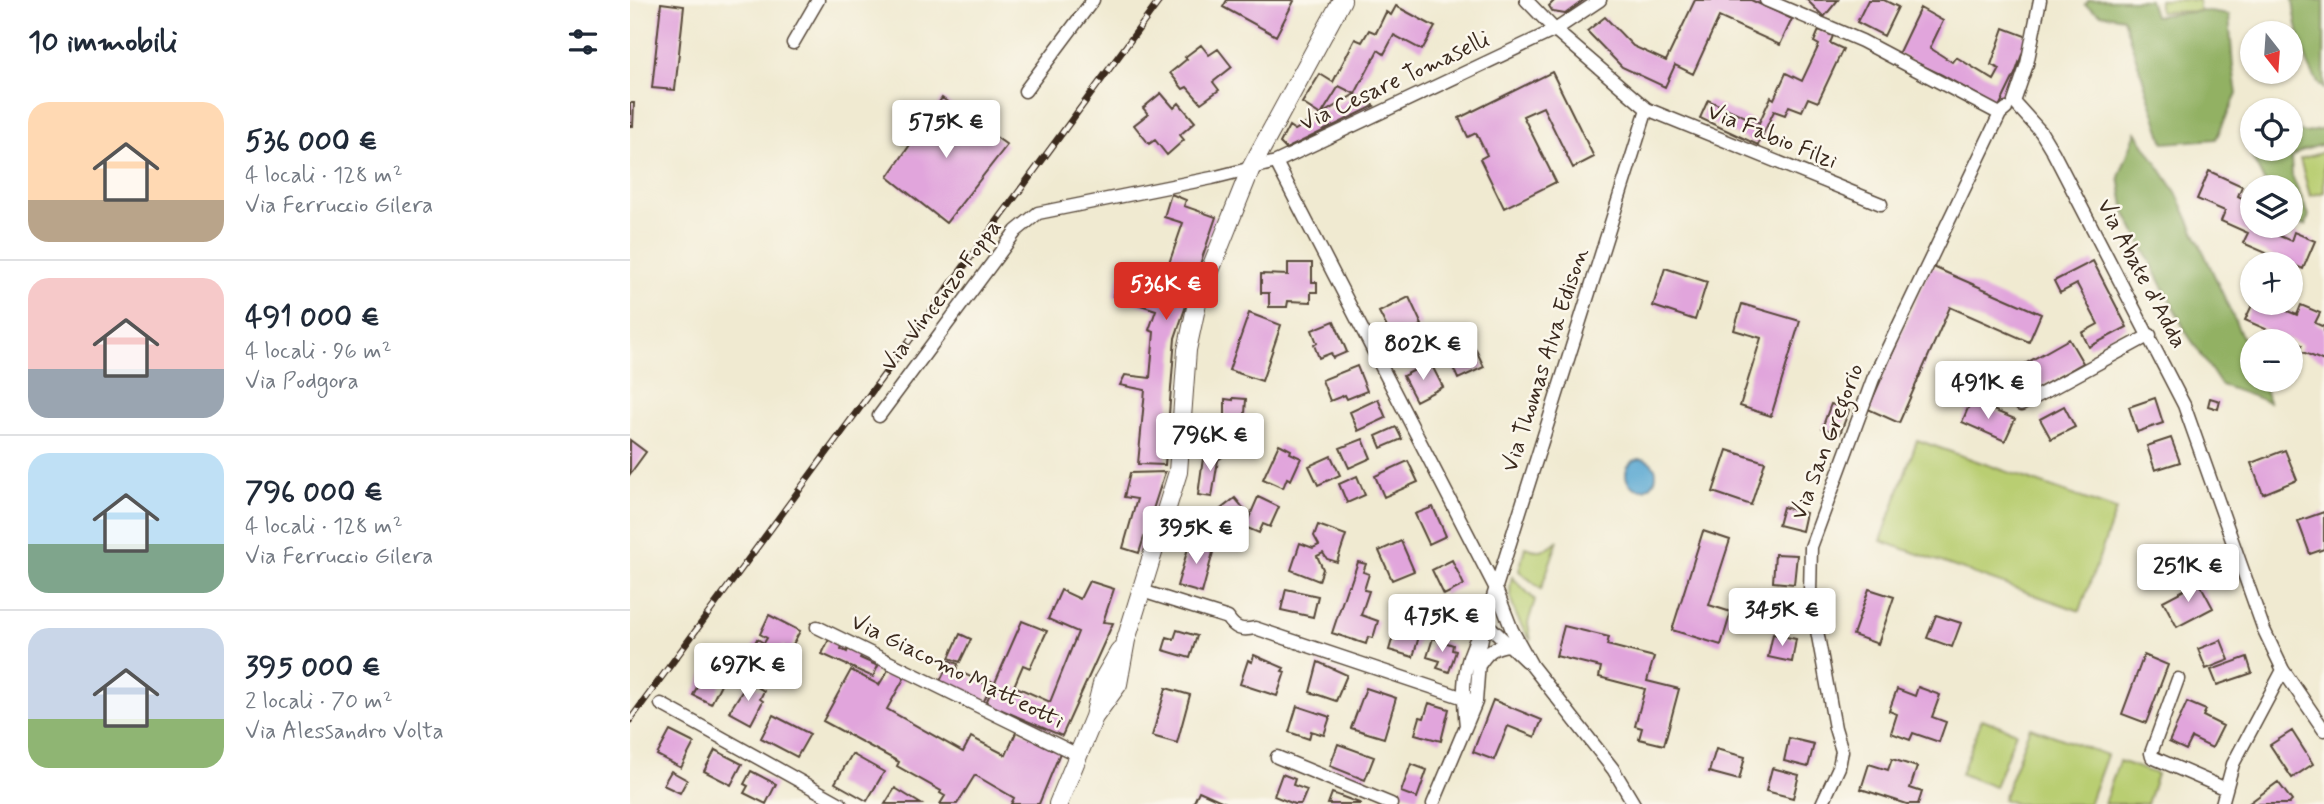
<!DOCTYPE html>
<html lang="it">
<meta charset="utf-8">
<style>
body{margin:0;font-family:Mynerve,sans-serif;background:#f6f6f7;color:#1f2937;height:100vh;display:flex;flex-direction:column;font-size:26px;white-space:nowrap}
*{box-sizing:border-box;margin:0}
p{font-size:23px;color:#747a83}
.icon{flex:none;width:38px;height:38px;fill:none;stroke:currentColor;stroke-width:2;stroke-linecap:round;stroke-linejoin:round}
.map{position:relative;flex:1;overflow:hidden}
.panel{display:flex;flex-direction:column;background:#fff;width:630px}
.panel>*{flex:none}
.needle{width:46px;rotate:163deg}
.fabs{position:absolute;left:1610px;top:21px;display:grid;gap:14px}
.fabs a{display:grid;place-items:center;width:63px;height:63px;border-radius:50%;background:#fff;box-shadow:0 2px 5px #0004;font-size:35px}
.price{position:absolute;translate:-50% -60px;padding:0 16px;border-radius:7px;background:#fff;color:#222;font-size:23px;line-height:46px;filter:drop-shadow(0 2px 4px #0008)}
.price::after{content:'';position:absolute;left:50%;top:42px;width:21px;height:16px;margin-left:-10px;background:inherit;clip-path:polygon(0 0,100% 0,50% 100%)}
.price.selected{background:#d93025;color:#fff}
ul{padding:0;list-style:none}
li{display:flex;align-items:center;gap:21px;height:175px;padding:0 28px}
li+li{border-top:2px solid #e0e1e3}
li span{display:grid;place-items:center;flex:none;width:196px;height:140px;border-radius:21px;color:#555}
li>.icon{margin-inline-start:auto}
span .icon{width:84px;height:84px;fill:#fffc;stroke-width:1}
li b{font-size:30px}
h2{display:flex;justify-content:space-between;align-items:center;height:84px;padding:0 28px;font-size:30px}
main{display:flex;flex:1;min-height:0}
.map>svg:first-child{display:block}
.green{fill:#b9ce72;stroke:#7a7c48;stroke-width:2}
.forest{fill:#92b164;stroke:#666e41;stroke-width:2}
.water{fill:#59a7d2;stroke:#4a6878;stroke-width:2}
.building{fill:#e1a5dc}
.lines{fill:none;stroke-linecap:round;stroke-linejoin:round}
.minor-casing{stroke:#564739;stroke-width:15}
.secondary-casing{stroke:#564739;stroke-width:20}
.minor{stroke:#fff;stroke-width:12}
.secondary{stroke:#fff;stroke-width:18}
.rail-casing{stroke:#3b2a1e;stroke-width:7}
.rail{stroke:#fbf7ec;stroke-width:4.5;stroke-dasharray:13;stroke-linecap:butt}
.labels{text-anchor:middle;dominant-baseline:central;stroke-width:5;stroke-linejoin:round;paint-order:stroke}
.street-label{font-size:23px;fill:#3b2a1e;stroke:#fbf7ec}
</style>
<main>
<section class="panel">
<h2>10 immobili<svg class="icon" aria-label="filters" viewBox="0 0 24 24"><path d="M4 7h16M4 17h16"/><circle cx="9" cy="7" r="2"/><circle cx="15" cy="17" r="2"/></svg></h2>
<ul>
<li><span style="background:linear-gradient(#ffd9b3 70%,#b9a48a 0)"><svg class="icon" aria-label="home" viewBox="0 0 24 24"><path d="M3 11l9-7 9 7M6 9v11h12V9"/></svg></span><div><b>536 000 €</b><p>4 locali · 128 m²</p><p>Via Ferruccio Gilera</p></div></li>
<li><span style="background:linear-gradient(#f6c9c9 65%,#9aa5b1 0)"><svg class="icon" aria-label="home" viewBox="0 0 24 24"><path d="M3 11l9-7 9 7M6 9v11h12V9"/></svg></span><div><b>491 000 €</b><p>4 locali · 96 m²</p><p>Via Podgora</p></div></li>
<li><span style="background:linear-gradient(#bfe0f5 65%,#7fa58c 0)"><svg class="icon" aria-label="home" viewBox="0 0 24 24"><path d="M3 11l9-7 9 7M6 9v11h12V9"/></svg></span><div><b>796 000 €</b><p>4 locali · 128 m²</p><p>Via Ferruccio Gilera</p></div></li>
<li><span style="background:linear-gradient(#c9d6e8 65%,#8fb573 0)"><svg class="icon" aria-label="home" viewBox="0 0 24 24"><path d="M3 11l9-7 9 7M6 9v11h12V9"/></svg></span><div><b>395 000 €</b><p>2 locali · 70 m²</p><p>Via Alessandro Volta</p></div></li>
</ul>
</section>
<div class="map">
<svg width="1694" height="804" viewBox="0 0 1694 804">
<rect width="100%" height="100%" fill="#fbf7ec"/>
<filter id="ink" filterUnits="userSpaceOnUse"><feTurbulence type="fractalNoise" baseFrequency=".0143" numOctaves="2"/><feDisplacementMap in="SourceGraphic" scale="14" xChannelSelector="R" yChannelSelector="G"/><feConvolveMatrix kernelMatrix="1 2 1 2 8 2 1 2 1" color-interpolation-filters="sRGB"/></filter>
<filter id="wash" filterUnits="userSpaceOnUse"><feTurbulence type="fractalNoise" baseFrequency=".00686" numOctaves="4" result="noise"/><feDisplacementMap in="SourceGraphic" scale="28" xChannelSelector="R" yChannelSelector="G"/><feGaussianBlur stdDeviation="1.57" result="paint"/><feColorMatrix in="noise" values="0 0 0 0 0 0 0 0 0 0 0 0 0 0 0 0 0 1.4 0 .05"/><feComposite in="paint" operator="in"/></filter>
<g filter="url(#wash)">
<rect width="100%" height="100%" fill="#f0ead1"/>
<path class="green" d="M1529 0H1569V11L1529 12Z
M1694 152V192L1680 196 1670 159Z
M1287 440 1486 510 1450 611 1251 541Z
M928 540 911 589 889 571 895 547C909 553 917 550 928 540Z
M882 577 905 600 898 623 901 641C889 623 875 599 882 577Z
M1352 719 1386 732 1365 787 1331 774Z
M1400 727 1477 755 1459 804H1386L1373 799Z
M1489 761 1527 774 1517 804H1474Z"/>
<path class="forest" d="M1459 0H1519L1524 16 1573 11 1599 15 1603 68 1607 94 1586 139 1534 143 1493 18 1471 14 1455 5Z
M1663 0H1694V89C1675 71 1666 26 1663 0Z
M1661 129 1676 133 1694 129V144L1671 151 1661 158 1662 176 1679 215 1676 225 1661 222V187H1637L1622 157 1624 149H1661Z
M1506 132 1546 192 1622 358V380H1632L1639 402 1591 385 1556 332 1495 212 1489 177Z"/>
<path class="water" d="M996 474a15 15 0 1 1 30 0a15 15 0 1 1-30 0Z"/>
<g id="blocks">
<path class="building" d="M597 0H662L664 1 646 36 593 7Z
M925 0H954L935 14 923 12 919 6Z
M1065 0H1121L1162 19 1150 45 1089 17 1063 74 1045 65 1035 87 992 67 957 31 975 17 1003 46 1036 61Z
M1177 0H1208L1194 17Z
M1238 0H1254L1268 7 1254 36 1227 22Z
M31 3 54 6 45 90 22 88Z
M766 6 805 27 792 50 764 35 754 54 748 50 725 94 709 86 691 115 672 103 690 74 703 82 725 39 732 42 739 30 746 33 756 12 761 15Z
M1290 8 1313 21 1300 48 1322 62 1326 57 1364 80 1370 69 1361 65 1374 28 1398 37 1385 74 1369 107 1312 75 1268 54Z
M1189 30 1203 36 1200 43 1213 49 1188 102 1178 98 1172 111 1159 106 1155 115 1144 111 1128 145 1070 118 1078 100 1129 123 1141 97 1144 99 1156 73 1172 81 1189 45 1184 42Z
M571 45 579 55 588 49 602 67 583 82 589 90 571 103 557 87 553 89 540 73 557 59 555 57Z
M922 72 964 157 943 168 913 107 893 116 926 182 874 208 850 159 857 155 846 133 838 137 829 118Z
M531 93 544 108 549 103 565 122 550 135 554 140 537 155 525 140 519 144 504 125 518 114 513 108Z
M725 94 744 106 656 149 650 143 659 126 665 130Z
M312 98 377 145 316 223 258 177Z
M0 103H4L3 126H0Z
M1579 171 1612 186 1608 196 1622 203V226H1643L1640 232 1661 241 1664 232 1685 241 1673 269 1613 243 1618 233 1591 221 1595 211 1567 199Z
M541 194 556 200 554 206 586 217 545 338 535 465 508 464 515 390 490 385 495 375 520 378 524 332 519 330 526 310 483 296 490 274 516 282 520 270 535 275 553 223 534 217Z
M1463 261 1497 327 1459 347 1452 333 1468 324 1447 284 1430 293 1424 281Z
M658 263H682V282H687V292H681V302L658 301 657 307H639V293H631V274L658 275Z
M1301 266 1411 314 1399 342 1320 307 1269 423 1238 409Z
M1035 268 1077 282 1065 320 1023 306Z
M779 297 792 325 763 339 749 312Z
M1623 303H1653L1650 308 1667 315 1671 305 1690 313 1685 323 1694 327V361L1670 351 1672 345 1615 320Z
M1112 304 1170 321 1141 416 1110 406 1131 338 1104 330Z
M619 313 651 325 632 381 599 370Z
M704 321 717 352 703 358 701 353 689 358 684 345 687 343 682 330Z
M839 335 854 367 828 379 814 347Z
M1439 339 1453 363 1391 398 1377 374Z
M800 362 813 387 786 401 773 376Z
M727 366 737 391 717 399 715 395 700 401 692 380Z
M603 398 616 399 614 429 595 428V399L603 400Z
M1525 398 1533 423 1507 432 1499 407Z
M1580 398 1590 401 1588 409 1578 406Z
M748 399 756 418 728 431 720 412Z
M1341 401 1385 419 1375 441 1332 422Z
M1201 404 1219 410 1210 434 1192 428Z
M1434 406 1445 427 1421 439 1410 419Z
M766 427 772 439 751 448 746 436Z
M1541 438 1550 462 1525 470 1517 446Z
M733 439 741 458 719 468 710 448Z
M0 440 16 452 0 474Z
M649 444 661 450 660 453 671 458 661 480 657 478 653 488 633 479Z
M590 447 596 454 588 460 582 497 568 495 573 458Z
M1097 450 1135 462 1121 505 1083 492Z
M1655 450 1667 480 1633 494 1621 463Z
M701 456 710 475 688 485 679 466Z
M778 461 788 482 754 497 745 476Z
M535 472 509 553 493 548 507 499 494 497 500 473Z
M727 476 735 495 717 503 709 484Z
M628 497 649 507 640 527 633 524 629 533 615 527Z
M605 498 615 510 591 528 582 516Z
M803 507 816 536 799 544 785 514Z
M1153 507 1176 513 1172 531 1148 525Z
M1694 512V549L1680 554 1668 521Z
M688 525 716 535 707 562 697 559 693 553 687 556 693 569 689 581 661 570 670 543 683 548 689 545 684 536Z
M1073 531 1100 540 1079 605 1101 612 1091 645 1042 630Z
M561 538 585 545 572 593 547 586Z
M771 541 784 571 762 580 749 551Z
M1145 554 1167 555 1164 584 1143 582Z
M822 560 834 585 814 595 802 570Z
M728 562 736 564 733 572 739 574 734 590 739 591 731 615 748 621 743 638 738 637 736 644 702 633 718 585H720Z
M459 581 484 589 473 622 483 623 432 736 356 703 392 621 417 631 400 668 393 665 384 686 420 702 448 632 418 619 431 590 450 599Z
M1569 582 1583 608 1547 627 1533 601Z
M656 589 688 596 683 617 651 610Z
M1148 589 1167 594 1161 619 1153 617 1152 621 1141 618Z
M1239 589 1264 597 1248 644 1223 635Z
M139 615 170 631 160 650 153 646 151 651 157 655 148 673 141 669 140 672 116 660 127 639 134 643 137 638 130 634Z
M1306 615 1331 623 1322 647 1297 638Z
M766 626 790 633 783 657 759 650Z
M934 626 979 637 977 645 1024 657 1017 681 1049 689 1034 745 1009 739 1012 728 1005 726 1015 689 969 677 971 667 926 656Z
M547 630 567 636 560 658 533 650 537 637 544 639Z
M330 634 341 639 330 662 319 658Z
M1143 634 1166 639 1162 662 1138 657Z
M201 635 214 641 211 649 217 652 218 649 232 655 230 658 248 666 243 677 192 654Z
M803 638 823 645 822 650 826 651 819 672 807 668 810 661 797 657Z
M1591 640 1599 660 1576 669 1568 649Z
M624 655 654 668 652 671 655 672 647 696 610 684 618 660 622 662Z
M1514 655 1538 665 1516 723 1492 714Z
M1617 657 1622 673 1587 685 1581 670Z
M320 661 328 664 326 670 355 684 357 679 363 682 353 703 310 681Z
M688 662 717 675 706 701 680 692Z
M79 663 97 672 81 704 63 695Z
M260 667 276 675 257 709 333 752 341 737 376 755 387 730 432 748 409 804H381L384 798 345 775 327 804H310L315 796 310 793 311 791 267 766 269 762 193 721 221 670 249 685Z
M118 682 134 691 130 699 133 701 121 724 99 712Z
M1288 687 1310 695 1302 717 1316 722 1309 742 1283 733 1280 740 1261 733 1267 714 1259 711 1267 689 1285 696Z
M536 688 560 695 547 743 522 736Z
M736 688 766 698 754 738 721 728Z
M863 700 912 720 905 737 878 726 864 760 843 752Z
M1557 702 1576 710 1573 716 1593 726 1582 748 1562 738 1556 750 1539 742Z
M799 703 819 709 811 741 785 734 790 717 794 718Z
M667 706 700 717 694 735 681 731 679 739 659 732Z
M143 715 180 734 167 757 131 738Z
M40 731 64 743 51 768 27 755Z
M1662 731 1683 764 1662 778 1640 745Z
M1159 738 1184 744 1178 767 1154 761Z
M708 744 744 757 735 780 700 766Z
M1086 749 1115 757 1109 780 1079 772Z
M85 750 112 764 101 785 74 771Z
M222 754 254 772 237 801 205 783Z
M1262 759 1287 767 1280 788 1292 792 1288 804H1277L1231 789 1239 764 1258 770Z
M781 764 797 770 787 798 771 792Z
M1142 768 1169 775 1163 798 1136 791Z
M41 771 57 780 50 793 33 785Z
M121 771 146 784 136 804 114 793 118 786 114 784Z
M652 774 665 779 663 785 677 790 671 804H664L644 796Z
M1648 782 1662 801 1659 804H1618Z
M265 788 291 804H255Z
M569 791 598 804H563Z
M702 793 732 804H698Z"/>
</g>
</g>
<g filter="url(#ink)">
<use href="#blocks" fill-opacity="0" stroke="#564739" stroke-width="2"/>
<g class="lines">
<g class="minor-casing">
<path id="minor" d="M896 0 925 30 1017 109 1251 204
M1136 0 1232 41 1370 114 1376 109
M163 43 188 0
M395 91 463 0
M1384 102 1411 132 1423 152 1554 405 1634 630 1653 670 1694 730
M1384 102 1397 64 1410 0
M646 162 866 589 882 630 902 666 983 769 1004 804
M1391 405 1520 335
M249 416 386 231 408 213 582 178 646 162 925 30 970 0
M512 591 598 618C605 629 612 631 625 628L846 702
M855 622 896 661
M187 627 448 755
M850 664C858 652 863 647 878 645
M1548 679 1521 753 1522 757 1596 789
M31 704 211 804
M836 726C832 690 832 664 850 632
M647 757 761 804
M803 804 846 702 850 648 855 622 1017 109
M1192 804 1209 767 1212 751 1205 728 1180 593 1181 547 1243 379 1370 114
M1592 804 1603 764 1653 670"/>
</g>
<g class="secondary-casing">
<path id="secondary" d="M464 717 488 684 496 640 548 472 557 350 567 303 621 168 712 0
M428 804 464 717 473 680 489 652"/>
</g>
<use href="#minor" class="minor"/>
<use href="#secondary" class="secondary"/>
<g class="rail-casing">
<path id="rail" d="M0 720 530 0"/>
</g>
<use href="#rail" class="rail"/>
</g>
</g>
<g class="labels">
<g class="street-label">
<text transform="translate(765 82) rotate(-25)">Via Cesare Tomaselli</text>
<text transform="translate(1142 137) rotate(22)">Via Fabio Filzi</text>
<text transform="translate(1511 274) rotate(62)">Via Abate d'Adda</text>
<text transform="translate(312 296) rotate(-53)">Via Vincenzo Foppa</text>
<text transform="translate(916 360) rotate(-72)">Via Thomas Alva Edison</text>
<text transform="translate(1198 442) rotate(-69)">Via San Gregorio</text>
<text transform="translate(327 672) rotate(26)">Via Giacomo Matteotti</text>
</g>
</g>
</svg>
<div class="fabs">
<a><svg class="needle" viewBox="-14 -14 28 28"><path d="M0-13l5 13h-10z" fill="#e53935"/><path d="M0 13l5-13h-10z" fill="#747a83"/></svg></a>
<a><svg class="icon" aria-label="locate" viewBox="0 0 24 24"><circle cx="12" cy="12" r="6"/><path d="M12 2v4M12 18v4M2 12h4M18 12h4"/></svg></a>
<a><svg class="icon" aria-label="layers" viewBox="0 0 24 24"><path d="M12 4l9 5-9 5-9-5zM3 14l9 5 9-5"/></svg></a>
<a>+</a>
<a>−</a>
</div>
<b class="price" style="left:316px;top:160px">575K €</b>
<b class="price selected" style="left:536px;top:322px">536K €</b>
<b class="price" style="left:793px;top:382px">802K €</b>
<b class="price" style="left:1358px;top:421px">491K €</b>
<b class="price" style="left:580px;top:473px">796K €</b>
<b class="price" style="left:566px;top:566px">395K €</b>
<b class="price" style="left:1558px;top:604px">251K €</b>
<b class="price" style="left:1152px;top:648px">345K €</b>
<b class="price" style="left:812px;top:654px">475K €</b>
<b class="price" style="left:118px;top:703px">697K €</b>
</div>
</main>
